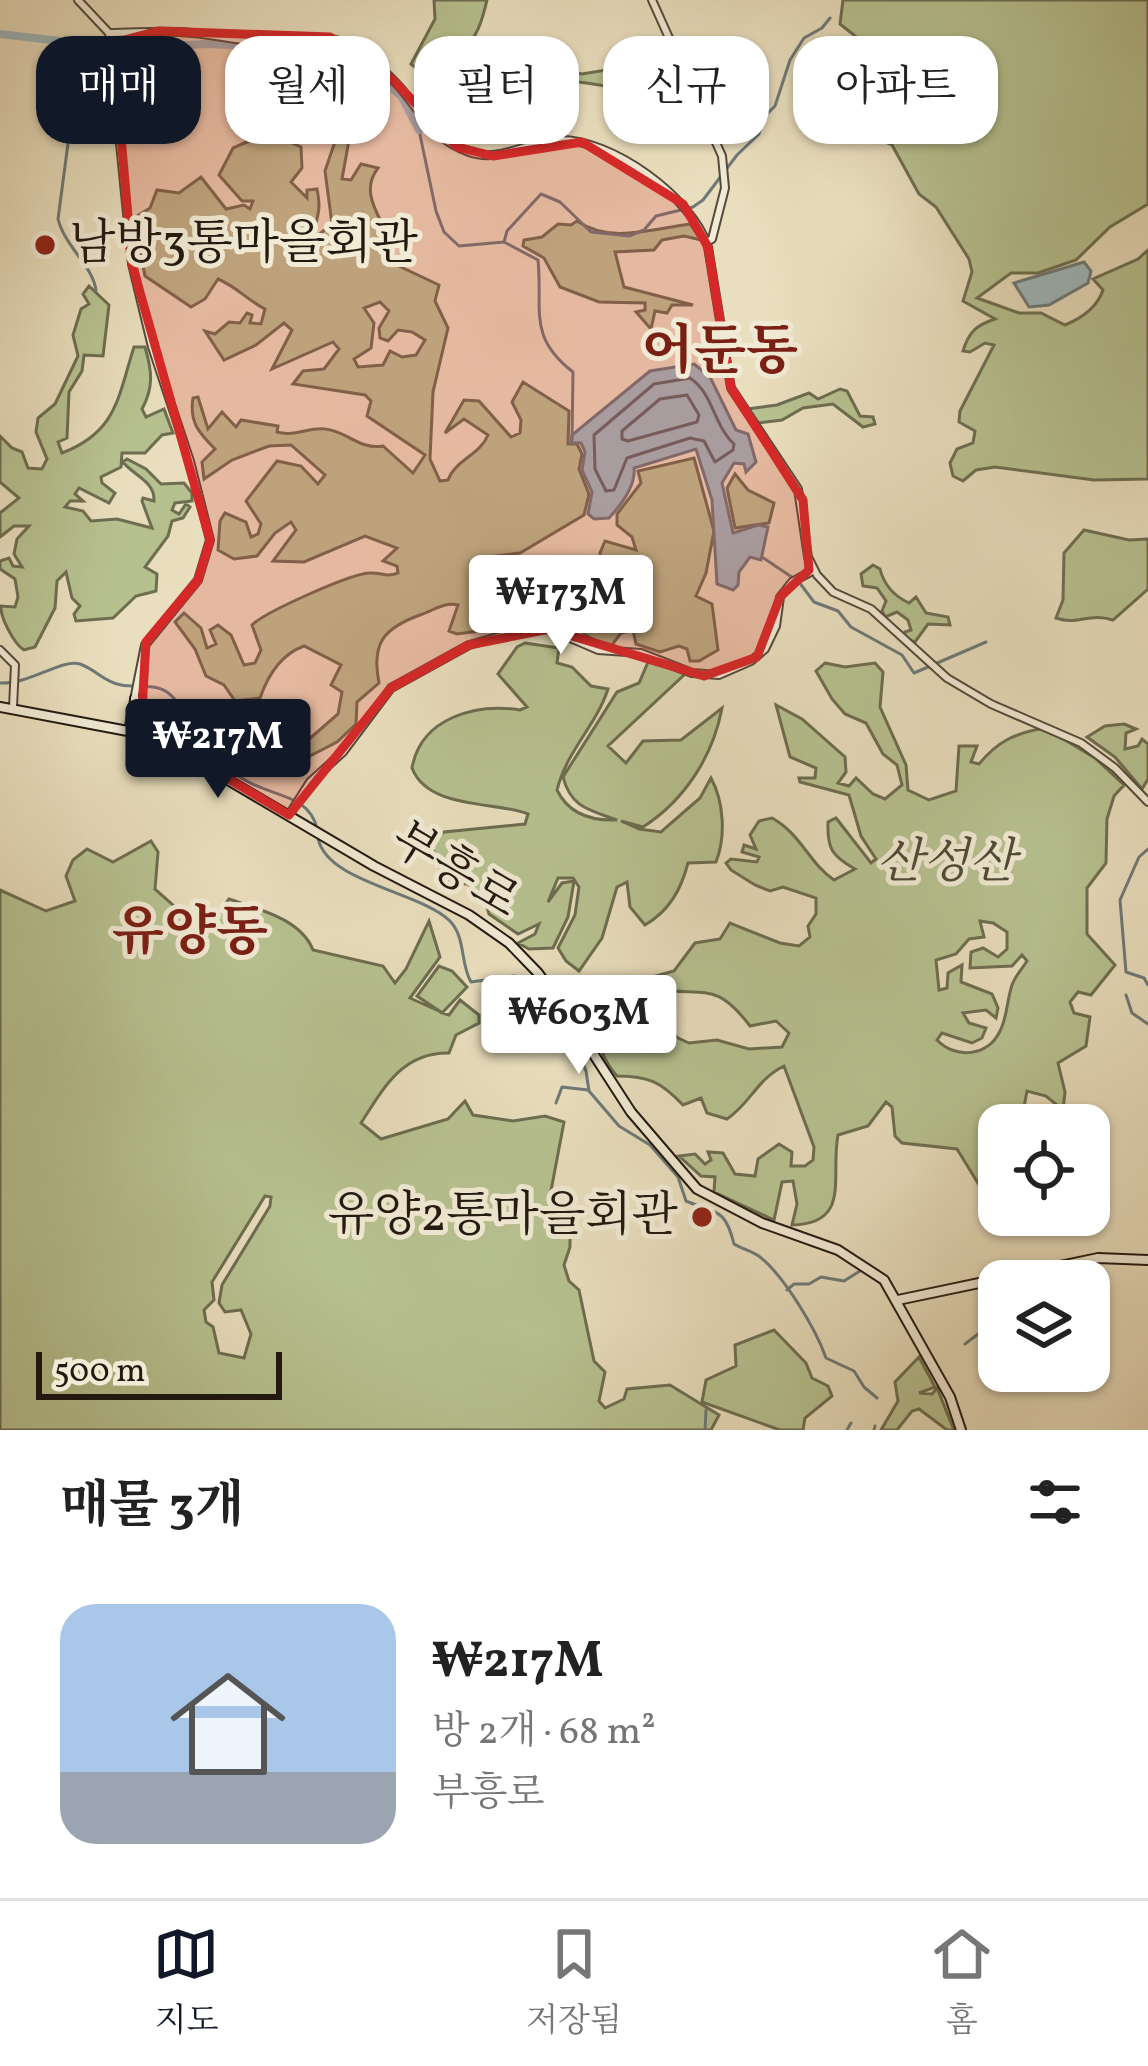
<!DOCTYPE html>
<html lang="ko">
<meta charset="utf-8">
<style>
body{margin:0;font-family:Vollkorn,"Noto Serif KR",serif;background:#f2f2f2;color:#222;height:100vh;display:flex;flex-direction:column;font-size:45px;white-space:nowrap}
*{box-sizing:border-box;margin:0}
p{font-size:39px;color:#767676}
.icon{flex:none;width:66px;height:66px;fill:none;stroke:currentColor;stroke-width:2;stroke-linecap:round;stroke-linejoin:round}
.map{position:relative;height:1430px;overflow:hidden}
.details{display:flex;flex-direction:column;background:#fff;flex:1}
.details>*{flex:none}
.banner{position:absolute;left:36px;top:36px;width:1077px;height:108px;display:flex;gap:24px}
.buttons{position:absolute;left:978px;top:1104px;display:grid;gap:24px}
.buttons a{display:grid;place-items:center;width:132px;height:132px;border-radius:24px;background:#fff;box-shadow:0 3px 9px #0004;font-size:60px}
.scale{position:absolute;left:36px;bottom:30px;width:246px;box-sizing:border-box;padding-left:12px;border:6px solid #231910;border-top:0;font-size:33px;line-height:42px;white-space:nowrap;color:#231910;-webkit-text-stroke:9px #f1ead4;paint-order:stroke}
.price{position:absolute;translate:-50% -102px;padding:0 27px;border-radius:12px;background:#fff;color:#222;font-size:39px;line-height:78px;filter:drop-shadow(0 3px 6px #0008)}
.price::after{content:'';position:absolute;left:50%;top:72px;width:36px;height:27px;margin-left:-18px;background:inherit;clip-path:polygon(0 0,100% 0,50% 100%)}
.price.active{background:#111827;color:#fff}
ul{padding:0;list-style:none}
li{display:flex;align-items:center;gap:36px;height:300px;padding:0 60px}
li span{display:grid;place-items:center;flex:none;width:336px;height:240px;border-radius:36px;color:#555}
li>.icon{margin-inline-start:auto}
span .icon{width:144px;height:144px;fill:#fffc;stroke-width:1}
li b{font-size:51px}
h2{display:flex;justify-content:space-between;align-items:center;height:144px;padding:0 60px;font-size:51px}
.chip{padding:0 42px;border-radius:36px;background:#fff;box-shadow:0 3px 9px #0004;font-size:42px;line-height:108px}
.chip.active{background:#111827;color:#fff}
.menu{display:flex;justify-content:space-around;align-items:center;height:168px;border-top:3px solid #e0e0e0;background:#fff;font-size:33px;color:#767676}
.menu a{display:grid;justify-items:center;gap:6px}
.menu .active{color:#111827}
.map>svg:first-child{display:block}
.green{fill:#b7c190;stroke:#6d6d50;stroke-width:3;fill-rule:evenodd}
.water{fill:#9eb9bd;stroke:#6d7978;stroke-width:3}
.lines{fill:none;stroke-linecap:round;stroke-linejoin:round}
.shore{stroke:#606966;stroke-width:3}
.stream{stroke:#6d7978;stroke-width:3}
.river{stroke:#9eb9bd;stroke-width:8}
.tertiary-casing{stroke:#544a3b;stroke-width:10}
.secondary-casing{stroke:#231910;stroke-width:12}
.tertiary{stroke:#f1ead4;stroke-width:6}
.secondary{stroke:#f1ead4;stroke-width:8}
.marked{fill:#d62828;fill-opacity:0.2;stroke:#d62828;stroke-width:9;stroke-linejoin:round}
.poi-dot{fill:#8f2418;stroke:#f1ead4;stroke-width:4.5}
.labels{text-anchor:middle;dominant-baseline:central;stroke-width:10;stroke-linejoin:round;paint-order:stroke}
.poi-label{font-size:48px;fill:#231910;stroke:#f1ead4;text-anchor:start}
.park-label{font-size:48px;font-style:italic;fill:#4f4b36;stroke:#f1ead4}
.street-label{font-size:48px;fill:#231910;stroke:#f1ead4}
.quarter-label{font-size:54px;font-weight:bold;fill:#7a1f14;stroke:#f1ead4}
</style>
<div class="map">
<svg width="1148" height="1430" viewBox="0 0 1148 1430">
<rect width="100%" height="100%" fill="#e9debd"/>
<filter id="stains"><feTurbulence type="fractalNoise" baseFrequency=".00167" numOctaves="4"/><feColorMatrix values="0 0 0 0 .2 0 0 0 0 .09 0 0 0 0 .02 0 0 0 .5 -.17"/></filter>
<radialGradient id="worn" r=".72"><stop offset=".6" stop-color="#630" stop-opacity="0"/><stop offset="1" stop-color="#630" stop-opacity=".3"/></radialGradient>
<path class="green" d="M434 0H487C476 48 464 54 420 71L411 64 435 19Z
M843 0H1148V204L1110 227 1076 260 1038 273H1011L977 298 1019 313H1041L1065 325C1082 318 1097 308 1103 290L1093 279 1138 259 1148 250V479L1094 480 995 467 976 470 963 481 953 476 950 463 957 449 973 443 975 431 959 422 960 411 994 345 985 343 970 352 963 351C969 331 977 325 995 319L963 301 972 272 969 259 936 207 919 194 892 145 874 137V127L884 107 880 100 831 102 851 70 859 39 840 24Z
M515 61 582 74 618 68 625 74 627 86 639 89C615 91 559 73 544 85 537 91 532 100 524 106L516 105 518 98 512 74 499 65Z
M343 118 358 140H349L342 179 351 180 361 164 378 168C361 190 376 210 386 232L381 250 384 259 439 285 435 301 448 328 433 392 430 459 440 481 448 480C455 460 480 455 488 435L464 419 445 433 464 400 479 401 511 437 520 433 521 420 512 402 523 382 569 411 568 444H577L582 454 579 469 589 494 584 515 520 553 489 557 492 564 535 568 528 593 538 596 547 622 457 634 449 631 458 605C443 602 435 610 420 615 384 628 371 643 379 683L357 702 356 724 337 742 300 761V747L338 714 342 692 331 685 341 665 304 646C282 654 268 675 260 698L235 701 224 685 206 676 195 649 175 622 184 613 201 628 207 648 216 644 210 630 218 625 231 635 244 665 255 663 261 650 252 625C265 612 350 574 369 573 382 572 385 578 398 573L397 566 383 561 397 548 365 536 304 562 273 561 296 530 291 522 275 533 257 556 234 559 218 550 220 521 225 513 246 522 251 537 258 534 261 524 246 501 277 461 301 466 318 484 325 475 291 445 269 446 232 460 204 479 202 462 215 449C199 433 189 422 193 398L198 397 208 429 222 412 236 427 241 420 278 426 277 432C295 437 309 427 325 429 347 431 359 450 383 446L413 473 425 455 367 416 371 401 365 395 293 384 303 371 324 369 339 349 333 342 272 369 292 330 284 323 256 345 224 360 205 331 215 334 229 322 240 323 247 313 252 315 250 323 261 324 265 309C247 300 237 287 218 279L205 299 191 307 145 276 134 218 150 208 157 190 179 193 201 177 226 209 244 205 250 209 253 201H242L219 175 233 148 256 138 266 122 278 119 293 135 290 142 301 147 302 168 291 182 307 198V190L317 189C322 214 316 215 314 235L305 238 302 244 305 246 332 224 325 171ZM380 302 389 311 379 328 380 338 388 341 398 330 412 332 425 340 416 355 402 357 390 351 383 365 358 367 354 359 371 348 374 323 364 308Z
M577 221C611 244 651 229 690 224L701 240 684 236 662 240 654 250 615 252 624 287 693 305H672L667 313 655 311 651 329 636 312 645 310V303L599 302 560 287 544 258 523 246 524 240 542 237 558 224 571 225Z
M89 286 109 305 103 356 84 355 82 371 69 392 67 438 58 442 62 453C117 432 118 397 134 347H145C152 371 154 387 142 409L146 417 164 409 173 433 162 435 145 453H122L121 467 101 477 102 483 115 493 109 503 79 488 75 494 83 501H70L65 507 83 511 91 521 117 519 152 528 142 501 143 498 154 501C155 481 134 476 123 462L127 459 146 469 161 484 184 483 192 493V501L175 503 172 510 179 514 186 504 190 507 183 518 172 521 168 536 145 567 157 574 156 591 136 596 113 618 76 621 74 614 80 606 72 598 66 572 57 581 55 608 35 647 24 650C14 644 0 617 1 606L15 607 18 597 15 579 0 569V561L9 558 13 566 22 567 14 554 17 539 29 526H14L0 537V513L19 498 0 482V436L12 448 22 452 28 468 42 469 47 459 36 432 38 418 55 404 78 356 73 335 81 309 89 304 83 294Z
M840 389 847 391 860 416 873 417 875 424 863 427 833 404 803 408 782 420 757 423 748 409 777 405 809 393 818 399Z
M694 458 714 531 706 573 696 596 712 604 718 650 699 661H690L687 649 679 646 660 652 636 644 633 630 621 633 612 645C580 641 556 612 570 581L579 576 609 607 620 625 628 626 623 600 606 588 600 553 605 541 636 550 632 537 617 525V514L641 483 638 471Z
M735 474 748 490 774 503 769 523 735 528 727 488Z
M1084 530 1129 540 1148 539V589L1113 620C1088 612 1078 626 1056 618L1063 600 1064 553Z
M873 565 880 569C884 585 894 596 909 603L916 597 926 613 948 617 950 625 928 624 915 642 904 638 905 632 911 630 908 620 897 612 885 617 882 611 886 601 877 588 863 586 861 574Z
M525 643 559 648 557 663 572 667 591 686 608 689C596 726 567 750 557 790 569 815 592 821 617 820 590 810 571 808 563 777L617 692 639 683 649 660 685 674 608 746 626 763 643 741 681 740 722 708C713 756 685 800 643 827L621 821 639 829 661 832 700 798 711 778C724 802 726 837 716 862L688 863C681 890 669 911 645 925L630 907 627 882 617 887 602 938 579 971 566 961 558 948 575 915 579 887 573 878H558L548 902 562 883 574 881 568 917 553 948 529 949 518 943 535 934 539 924 518 934 489 914 484 897 468 884 452 883 441 873 431 844 444 832 525 824 528 814C497 801 428 810 412 768 421 717 477 703 520 710L527 707 498 674 517 647Z
M825 663 845 667 875 663 883 672 880 707 906 765 908 790 929 800 956 791 959 746H977L971 762 979 764C998 741 1015 733 1045 728L1095 758 1124 785 1114 796 1107 819 1106 863 1087 888V934L1115 965 1091 995 1078 992 1070 1002 1074 1013 1090 1017 1086 1046 1058 1063 1065 1092 1063 1110 1046 1096 1027 1091 1024 1107 1036 1113 1035 1124 1044 1125H1013L1007 1120 985 1138 991 1182 984 1193 957 1149 902 1143 895 1136 892 1107 886 1102 868 1126 838 1135C830 1176 852 1224 792 1225L797 1204 793 1181 782 1182 774 1220 714 1192 715 1177 701 1176 679 1156 695 1154 705 1164 711 1160 708 1152 723 1153 735 1174 755 1176 758 1159 779 1144 792 1152 791 1166H805L813 1160 814 1147 784 1066C756 1080 751 1103 727 1119L707 1113 701 1098 683 1105C661 1082 649 1076 617 1076 602 1059 596 1042 600 1019L646 1008 678 1038 689 1043 717 1040 749 1049 782 1047 789 1033 776 1021 750 1026C715 980 705 997 655 989L652 977 674 971 695 943 720 939 730 923 780 943 799 946 810 937 808 926 816 914V898L783 887 770 891 755 885 731 870 726 863 731 859 757 862 759 857 742 852 744 845 756 849 750 835 759 821 772 818C801 834 809 863 834 880L855 869C832 856 827 849 828 822L836 818 871 863 876 859 861 836 849 795 800 782 799 778H815L816 768 790 757 776 705 802 719 845 757 846 772 838 783 849 786 856 778 873 794 885 799 902 785 897 765 883 754 866 723 845 714 832 699 816 671ZM980 921 993 923 1007 932V949L998 957 983 948 971 952 970 968 1012 966 1022 955 1027 961C1022 969 1015 976 1012 985 1007 1000 1007 1018 1000 1031 988 1057 955 1059 937 1040L942 1033 972 1043 982 1038 986 1028 969 1023 963 1013 986 1010 996 1018 998 1008 992 994 961 982 962 965 948 973 947 988 939 990 936 960 956 954 969 939 984 937Z
M1124 724 1136 729 1126 733 1125 749 1138 746 1142 739 1148 744V779L1142 789 1115 757 1087 737 1105 726Z
M151 841 158 852 155 889 190 920 214 918 229 899C258 909 301 919 313 950L383 966 395 983 406 969 429 921 440 957 410 998 441 1012 417 996 439 966 452 971 467 987 442 1013 449 1015 460 1000 479 1015V1023L456 1035 449 1053C403 1052 384 1087 361 1123L381 1139 448 1119 465 1101 473 1115 513 1121 545 1116 564 1122 550 1196 570 1221V1247L564 1265 569 1281 579 1290 594 1361 605 1372 599 1401 605 1408 624 1399 627 1389 670 1385 719 1415 711 1430H0V890L46 911 75 901 66 876 73 860 87 849 113 862ZM265 1196 271 1197 270 1206 222 1285 219 1303 225 1312 241 1310 251 1334 244 1358 219 1353 213 1327 206 1322 204 1310 214 1300 212 1282Z
M774 1330 806 1363 812 1378 828 1386 832 1396 805 1418 803 1430H780L702 1402 706 1380 736 1366 735 1345Z
M919 1357 935 1387 919 1393 932 1394 937 1388 954 1430H947L919 1409 912 1411 897 1430H881L898 1401 895 1382Z"/>
<path class="water" d="M1084 262 1091 271 1088 283 1049 305 1029 307 1014 283Z
M694 364 710 377 736 430 748 434 756 462 746 472 744 464 734 463 722 483 733 533 758 525 768 527 761 560 750 557 739 572 738 585 733 590 717 584 712 500 696 449 634 468C636 485 621 505 609 518L594 519 588 514 592 492 582 470 585 452 581 443H571L572 435 650 371Z"/>
<g class="lines">
<path class="shore" d="M690 378C713 393 714 426 734 444L733 450 715 462 704 441 690 438 627 458 614 490 606 491 595 469 594 435 654 384Z
M687 395 699 415 697 422 628 441 622 439V431L660 399Z"/>
<path class="stream" d="M80 47 81 42
M80 53 58 219C65 247 94 267 96 291
M419 130 436 211 444 232 459 246 504 242 538 260C543 310 527 336 573 372L572 440
M504 242 507 231 541 194 560 202 591 232 629 236 644 230 656 216 693 207 703 200 737 155 759 134 763 118 775 106 790 60 804 38 822 28 830 18
M762 557 799 582 814 602 838 611 851 627 902 655 914 673 986 642
M0 683C28 685 63 658 80 664 95 669 104 682 121 685 135 688 154 683 167 692 183 703 184 724 194 740 204 757 228 770 245 780 272 797 310 794 317 829
M249 759 253 746 251 732 259 720
M318 838C326 882 421 892 450 921 466 938 460 963 471 982L514 976 533 979 573 1038 586 1071 589 1091 619 1126 650 1145 678 1177 686 1201C716 1214 725 1207 734 1244 742 1249 753 1251 760 1257 784 1276 816 1329 826 1358L854 1371 864 1387 877 1398
M1148 849 1139 857 1120 900 1126 972 1144 978 1148 985
M1126 995 1132 1013 1148 1024
M556 1103 562 1087 588 1090
M787 1290 794 1284H809L821 1277 844 1281 860 1271
M965 1344 990 1325 999 1324
M705 1430 706 1410
M847 1430 851 1423
M874 1430 875 1426"/>
<path class="river" d="M0 34 128 49 204 44 335 49 360 61 401 96 419 130"/>
<g class="tertiary-casing">
<path id="tertiary" d="M78 0 109 33C137 33 164 30 192 33 216 35 241 41 265 42 297 43 326 29 354 48 371 60 390 75 403 91 424 117 435 140 469 152 499 163 527 142 558 140 611 138 692 197 708 247L731 388 798 489 808 557 817 575 833 592 871 609 947 678 991 704 1081 743 1115 768 1148 802
M652 0 722 156 725 188 712 239 707 242
M109 33 132 264 152 347 190 461 210 540 198 580 145 645 128 730
M0 650 15 665 13 707
M289 815 310 782 343 752 391 688 469 645 523 630 549 629 598 650 641 653 692 673 719 675 751 661 765 649 776 626 780 597 792 582 814 570"/>
</g>
<g class="secondary-casing">
<path id="secondary" d="M135 699 137 724 156 737
M0 707 133 732 167 744 374 866 469 915 509 943 538 973 565 1010 631 1112 697 1189 762 1223 838 1250 884 1280 950 1397 961 1430
M898 1300 1098 1258 1148 1260"/>
</g>
<use href="#tertiary" class="tertiary"/>
<use href="#secondary" class="secondary"/>
</g>
<path class="marked" d="M158 31 330 37 393 80 457 147 493 156 582 142 683 204 708 247 731 388 803 500 809 570 780 597 757 657 704 676 549 629 469 645 391 688 289 815 141 727 146 642 198 580 210 540 132 264 113 43Z"/>
<g class="poi-dot">
<circle cx="45" cy="245" r="12"/>
<circle cx="702" cy="1217" r="12"/>
</g>
<g class="labels">
<g class="poi-label">
<text x="69" y="245">남방3통마을회관</text>
<text x="678" y="1217" text-anchor="end">유양2통마을회관</text>
</g>
<g class="park-label">
<text x="946" y="864">산성산</text>
</g>
<g class="street-label">
<text transform="translate(454 872) rotate(31)">부흥로</text>
</g>
<g class="quarter-label">
<text x="720" y="354">어둔동</text>
<text x="190" y="935">유양동</text>
</g>
</g>
<rect width="100%" height="100%" filter="url(#stains)"/>
<rect width="100%" height="100%" fill="url(#worn)"/>
</svg>
<div class="buttons">
<a><svg class="icon" aria-label="locate" viewBox="0 0 24 24"><circle cx="12" cy="12" r="6"/><path d="M12 2v4M12 18v4M2 12h4M18 12h4"/></svg></a>
<a><svg class="icon" aria-label="layers" viewBox="0 0 24 24"><path d="M12 4l9 5-9 5-9-5zM3 14l9 5 9-5"/></svg></a>
</div>
<div class="scale">500 m</div>
<b class="price" style="left:561px;top:657px">₩173M</b>
<b class="price active" style="left:218px;top:801px">₩217M</b>
<b class="price" style="left:579px;top:1077px">₩603M</b>
<div class="banner">
<a class="chip active">매매</a>
<a class="chip">월세</a>
<a class="chip">필터</a>
<a class="chip">신규</a>
<a class="chip">아파트</a>
</div>
</div>
<section class="details">
<h2>매물 3개<svg class="icon" aria-label="filters" viewBox="0 0 24 24"><path d="M4 7h16M4 17h16"/><circle cx="9" cy="7" r="2"/><circle cx="15" cy="17" r="2"/></svg></h2>
<ul>
<li><span style="background:linear-gradient(#a9c7e8 70%,#9aa5b1 0)"><svg class="icon" aria-label="home" viewBox="0 0 24 24"><path d="M3 11l9-7 9 7M6 9v11h12V9"/></svg></span><div><b>₩217M</b><p>방 2개 · 68 m²</p><p>부흥로</p></div></li>
</ul>
</section>
<nav class="menu">
<a class="active"><svg class="icon" aria-label="map" viewBox="0 0 24 24"><path d="M3 6l6-2 6 2 6-2v14l-6 2-6-2-6 2zM9 4v14M15 6v14"/></svg>지도</a>
<a><svg class="icon" aria-label="saved" viewBox="0 0 24 24"><path d="M7 4h10v16l-5-4-5 4z"/></svg>저장됨</a>
<a><svg class="icon" aria-label="home" viewBox="0 0 24 24"><path d="M3 11l9-7 9 7M6 9v11h12V9"/></svg>홈</a>
</nav>
